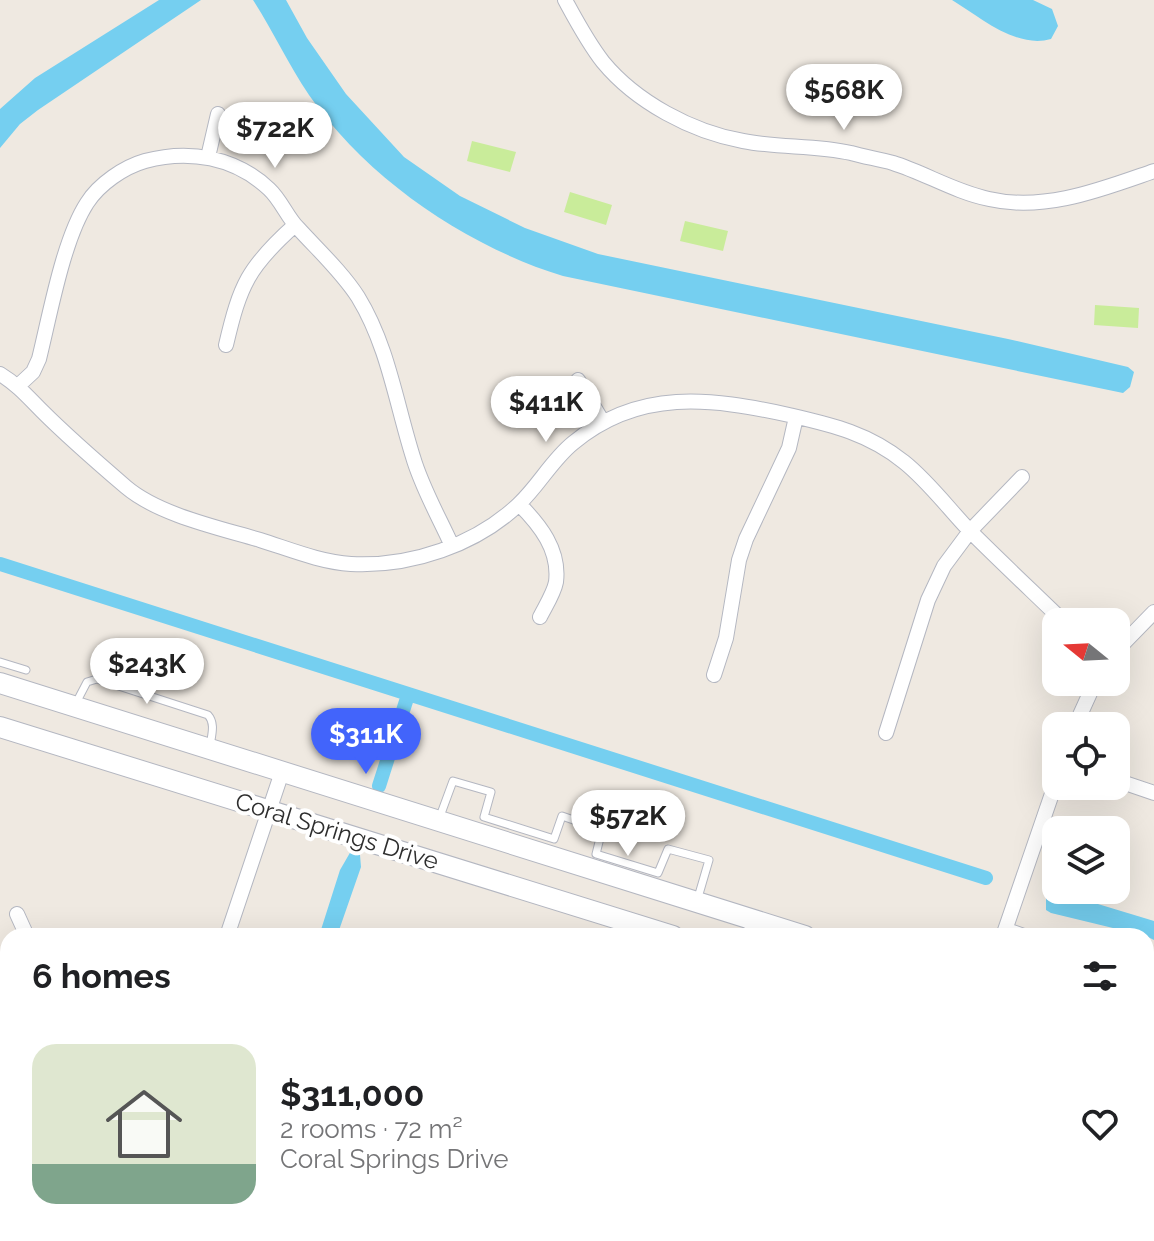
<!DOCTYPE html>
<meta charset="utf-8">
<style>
body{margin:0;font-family:Raleway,sans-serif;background:#f2f2f2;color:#202124;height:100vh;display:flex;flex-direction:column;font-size:30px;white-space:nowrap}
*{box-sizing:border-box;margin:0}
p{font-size:26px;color:#757577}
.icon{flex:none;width:44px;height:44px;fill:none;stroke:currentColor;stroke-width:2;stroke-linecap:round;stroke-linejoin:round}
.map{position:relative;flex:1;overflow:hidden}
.side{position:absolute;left:0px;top:928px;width:1154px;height:314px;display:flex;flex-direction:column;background:#fff;border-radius:24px 24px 0 0;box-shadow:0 8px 32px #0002}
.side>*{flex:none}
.needle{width:52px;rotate:288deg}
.tools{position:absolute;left:1042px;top:608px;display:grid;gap:16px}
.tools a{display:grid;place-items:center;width:88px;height:88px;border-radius:16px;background:#fff;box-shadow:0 8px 32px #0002;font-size:40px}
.price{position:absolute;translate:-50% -68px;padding:0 18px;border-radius:28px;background:#fff;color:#222;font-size:26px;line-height:52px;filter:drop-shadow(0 2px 4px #0008)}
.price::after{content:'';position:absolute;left:50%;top:48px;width:24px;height:18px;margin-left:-12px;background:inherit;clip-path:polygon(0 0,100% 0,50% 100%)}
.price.selected{background:#4264fb;color:#fff}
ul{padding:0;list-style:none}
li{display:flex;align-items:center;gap:24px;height:200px;padding:0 32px}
li span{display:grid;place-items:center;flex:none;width:224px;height:160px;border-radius:24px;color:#555}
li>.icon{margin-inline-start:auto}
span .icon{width:96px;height:96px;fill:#fffc;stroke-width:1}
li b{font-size:34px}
h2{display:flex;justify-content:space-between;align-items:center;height:96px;padding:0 32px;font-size:34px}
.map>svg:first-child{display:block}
.pitch{fill:#c9ec9a}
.water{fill:#75cff0}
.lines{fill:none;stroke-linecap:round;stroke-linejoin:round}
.canal{stroke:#75cff0;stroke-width:14}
.service-casing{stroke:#b4b7c1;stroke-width:9}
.minor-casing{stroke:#b4b7c1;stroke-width:16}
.secondary-casing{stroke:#b4b7c1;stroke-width:22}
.service{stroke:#fff;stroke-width:7}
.minor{stroke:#fff;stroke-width:14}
.secondary{stroke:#fff;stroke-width:20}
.labels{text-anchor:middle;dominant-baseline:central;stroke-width:8;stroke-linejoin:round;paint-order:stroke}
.street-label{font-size:24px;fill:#2e2e2e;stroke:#fff}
</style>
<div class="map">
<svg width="1154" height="1241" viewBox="0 0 1154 1241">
<rect width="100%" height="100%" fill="#efe9e1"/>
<path class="pitch" d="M472 141 516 152 510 172 467 161Z
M570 192 612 205 606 225 564 212Z
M685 221 728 231 723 251 680 241Z
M1095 305 1139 308 1138 328 1094 325Z"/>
<path class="water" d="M159 0H201L38 110 20 124 0 148V109L35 78Z
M253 0H286L307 38 346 94 404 157 460 196 525 228 598 254 1008 339 1128 367 1134 372 1130 387 1123 393 563 276C466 246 367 179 309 95 288 64 273 31 253 0Z
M952 0H1033L1052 9 1058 26 1051 39C1016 49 980 17 952 0Z
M351 851 360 855 361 867 337 936H319L340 870Z
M1055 891 1154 921V940L1146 936 1051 913 1046 910V897Z"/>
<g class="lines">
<path class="canal" d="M0 564 986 878
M379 786 408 695"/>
<g class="service-casing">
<path id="service" d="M0 662 26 670
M75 705 87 682 97 679 208 715C216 724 211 736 210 747
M439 819 453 781 491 792 484 817 554 839 562 816 602 830 596 854 658 873 668 849 709 860 697 901
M1006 926 1034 936
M1146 1014 1154 1017"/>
</g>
<g class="minor-casing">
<path id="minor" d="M565 0C577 22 588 43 603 62 636 102 692 132 743 141 779 148 816 145 851 153 865 157 879 159 893 163 925 173 955 192 989 199 1045 212 1102 189 1154 171
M208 157 218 114
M226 345C240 285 248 267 295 225
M0 374C18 385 28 397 42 411 69 438 98 463 126 487 159 515 220 528 260 540 289 549 320 562 351 564 411 567 476 545 519 504 539 485 552 460 573 443 639 388 711 398 789 415 832 425 868 433 904 462 928 481 948 508 969 530 1000 561 1032 591 1064 622
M578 380 603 422
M19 385 33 372 39 359C50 315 63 240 87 203 99 184 124 167 145 161 189 149 235 157 269 189 281 200 287 217 298 228 318 250 342 272 358 297 388 346 396 403 413 457 422 488 439 517 452 546
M519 504C540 525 560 550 556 582 554 593 545 607 540 617
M1116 651 1154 612
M714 675 726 638 739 560 746 539 789 448 796 417
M1075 726 1095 682
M886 733 928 600 944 566 970 531 1022 477
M1116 780 1154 793
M17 914 27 936
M227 936 282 772
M749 936 755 920
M1003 936 1056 782
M0 983 8 976
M1146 1213 1154 1190
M340 1241V1234
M943 1241 945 1234
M1131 1241 1135 1234"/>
</g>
<g class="secondary-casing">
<path id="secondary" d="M0 683 805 936
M0 727 673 936
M1146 1045 1154 1047
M1146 1085 1154 1087"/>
</g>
<use href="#service" class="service"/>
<use href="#minor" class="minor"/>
<use href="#secondary" class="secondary"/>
</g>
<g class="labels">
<g class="street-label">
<text transform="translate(337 831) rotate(17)">Coral Springs Drive</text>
</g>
</g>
</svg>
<div class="tools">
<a><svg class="needle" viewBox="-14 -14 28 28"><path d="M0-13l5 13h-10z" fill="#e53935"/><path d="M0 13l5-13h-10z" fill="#757577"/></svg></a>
<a><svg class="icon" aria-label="locate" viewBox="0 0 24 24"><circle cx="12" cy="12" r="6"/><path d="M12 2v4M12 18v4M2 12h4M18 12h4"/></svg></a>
<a><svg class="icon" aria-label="layers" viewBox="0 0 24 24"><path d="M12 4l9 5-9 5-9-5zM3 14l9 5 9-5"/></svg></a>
</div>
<b class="price" style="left:844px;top:132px">$568K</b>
<b class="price" style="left:275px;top:170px">$722K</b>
<b class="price" style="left:546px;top:444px">$411K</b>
<b class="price" style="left:147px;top:706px">$243K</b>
<b class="price selected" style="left:366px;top:776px">$311K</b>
<b class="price" style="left:628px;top:858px">$572K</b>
<section class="side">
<h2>6 homes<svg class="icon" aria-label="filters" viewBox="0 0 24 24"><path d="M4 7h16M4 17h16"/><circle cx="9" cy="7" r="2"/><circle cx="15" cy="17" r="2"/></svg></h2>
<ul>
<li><span style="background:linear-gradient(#dfe7d0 75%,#7fa58c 0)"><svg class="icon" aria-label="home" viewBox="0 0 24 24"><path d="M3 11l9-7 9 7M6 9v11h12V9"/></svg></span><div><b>$311,000</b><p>2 rooms · 72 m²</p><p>Coral Springs Drive</p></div><svg class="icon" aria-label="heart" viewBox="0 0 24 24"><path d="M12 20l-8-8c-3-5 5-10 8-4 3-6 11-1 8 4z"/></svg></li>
</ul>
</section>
</div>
